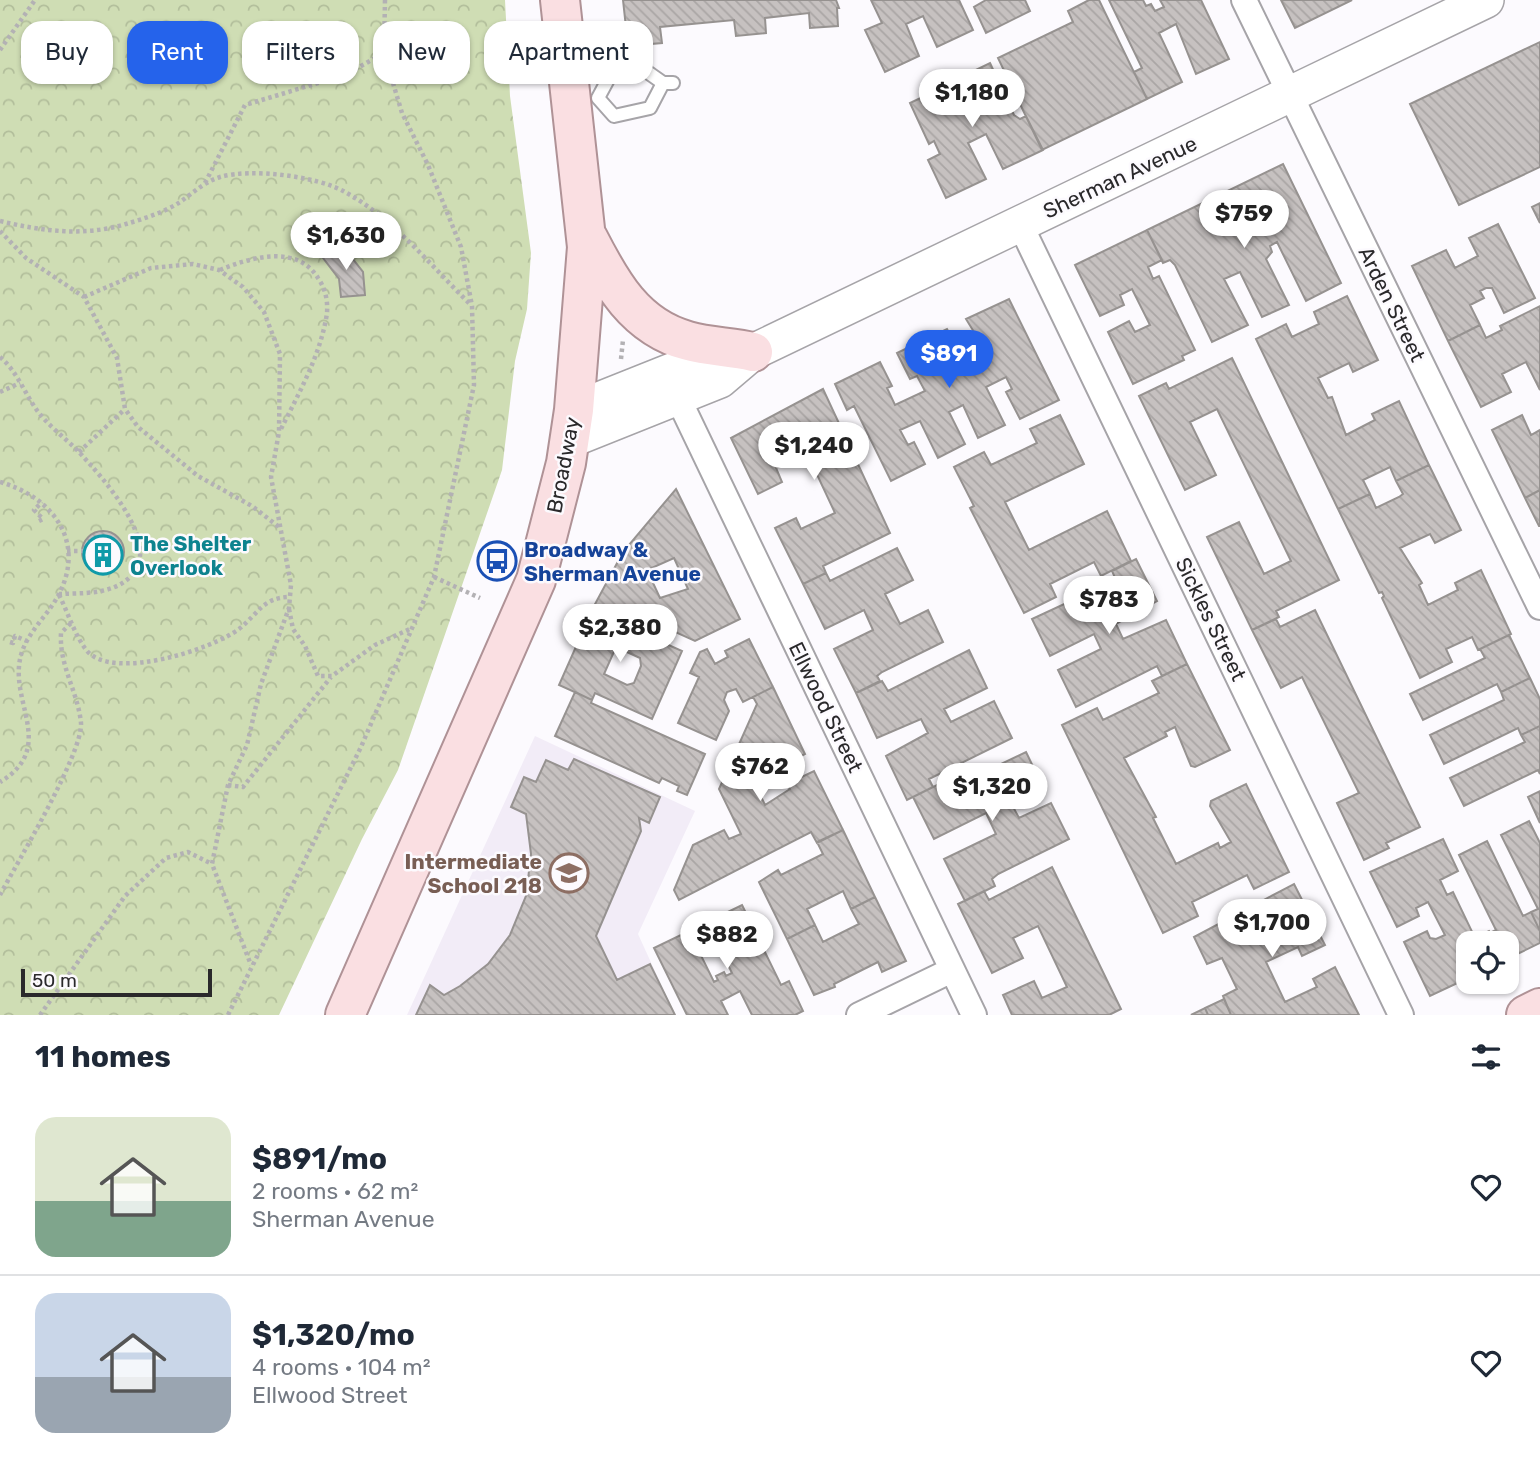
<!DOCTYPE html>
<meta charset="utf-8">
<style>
body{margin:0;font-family:Rubik,sans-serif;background:#f2f2f3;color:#1f2937;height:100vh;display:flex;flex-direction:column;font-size:26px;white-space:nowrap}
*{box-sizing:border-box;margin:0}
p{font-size:23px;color:#747a83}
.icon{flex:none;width:38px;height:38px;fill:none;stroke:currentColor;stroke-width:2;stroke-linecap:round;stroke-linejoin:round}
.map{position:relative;height:1015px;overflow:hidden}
.sheet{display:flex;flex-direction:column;background:#fff;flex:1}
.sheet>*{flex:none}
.guide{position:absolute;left:21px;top:21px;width:700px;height:63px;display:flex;gap:14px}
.fabs{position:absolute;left:1456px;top:931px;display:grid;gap:14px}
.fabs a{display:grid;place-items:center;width:63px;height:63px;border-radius:14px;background:#fff;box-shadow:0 2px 5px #0004;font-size:35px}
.scale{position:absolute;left:21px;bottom:18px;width:191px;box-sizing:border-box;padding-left:7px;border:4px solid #2a292b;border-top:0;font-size:19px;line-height:24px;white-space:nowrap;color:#2a292b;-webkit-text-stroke:5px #fcfafe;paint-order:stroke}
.price{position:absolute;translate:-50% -60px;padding:0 16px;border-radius:24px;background:#fff;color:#222;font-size:23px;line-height:46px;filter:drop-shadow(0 2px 4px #0008)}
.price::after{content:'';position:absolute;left:50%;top:42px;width:21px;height:16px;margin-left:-10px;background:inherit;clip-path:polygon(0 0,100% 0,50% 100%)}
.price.on{background:#2563eb;color:#fff}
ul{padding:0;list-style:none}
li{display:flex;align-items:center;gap:21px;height:175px;padding:0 35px}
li+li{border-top:2px solid #e0e1e3}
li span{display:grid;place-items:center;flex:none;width:196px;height:140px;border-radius:21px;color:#555}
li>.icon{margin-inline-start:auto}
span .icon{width:84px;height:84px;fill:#fffc;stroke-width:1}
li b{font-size:30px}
h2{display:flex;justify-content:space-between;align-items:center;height:84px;padding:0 35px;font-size:30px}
.chip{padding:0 24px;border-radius:21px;background:#fff;box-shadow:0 2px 5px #0004;font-size:24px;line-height:63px}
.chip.on{background:#2563eb;color:#fff}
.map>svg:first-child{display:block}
.built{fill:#f2ecf7}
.park{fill:url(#park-crowns)}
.building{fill:url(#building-back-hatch);stroke:#969290;stroke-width:2;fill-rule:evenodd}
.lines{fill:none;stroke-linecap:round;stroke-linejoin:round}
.lane-casing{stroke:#a6a4a8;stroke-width:16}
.street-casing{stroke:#a6a4a8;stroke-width:28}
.secondary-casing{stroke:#a6a4a8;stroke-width:38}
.primary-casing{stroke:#af9296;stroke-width:42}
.path{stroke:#b3b1b4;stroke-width:4.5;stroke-dasharray:3.5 3.5;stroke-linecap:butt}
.lane{stroke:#fff;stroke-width:12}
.street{stroke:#fff;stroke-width:24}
.secondary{stroke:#fff;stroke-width:35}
.primary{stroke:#fadfe2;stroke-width:38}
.labels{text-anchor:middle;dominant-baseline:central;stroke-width:5;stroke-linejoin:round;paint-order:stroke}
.street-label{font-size:21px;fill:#2a292b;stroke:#fcfafe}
.culture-label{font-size:21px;font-weight:bold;fill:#0d838f;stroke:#fcfafe;text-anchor:start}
.transit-label{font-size:21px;font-weight:bold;fill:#164399;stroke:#fcfafe;text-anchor:start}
.education-label{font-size:21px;font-weight:bold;fill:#785e54;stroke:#fcfafe;text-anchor:end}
</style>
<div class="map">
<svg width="1540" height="1015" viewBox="0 0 1540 1015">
<defs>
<pattern id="park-crowns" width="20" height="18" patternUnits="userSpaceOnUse" patternTransform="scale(1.75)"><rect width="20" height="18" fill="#cfddb4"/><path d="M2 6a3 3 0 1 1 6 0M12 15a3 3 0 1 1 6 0" fill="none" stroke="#b2be9b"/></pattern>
<pattern id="building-back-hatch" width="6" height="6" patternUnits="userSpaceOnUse" patternTransform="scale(1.75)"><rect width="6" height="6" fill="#c6c1c0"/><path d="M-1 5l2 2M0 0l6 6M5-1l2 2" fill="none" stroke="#aaa6a5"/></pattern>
</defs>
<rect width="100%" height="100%" fill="#fcfafe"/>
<path class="built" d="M535 736 695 811 638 934 675 1015H407Z"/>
<path class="park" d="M0 0H505L510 96 531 253 527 309 515 361 502 470 398 770 362 839 279 1015H0Z"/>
<path class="building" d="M623 0H836L839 8H837L838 26 810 28 809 13 765 18 766 33 736 36 734 20 660 27 662 43 628 46Z
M871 0H959L973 30 937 47 923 16 906 24 919 56 885 72 865 30 882 23Z
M986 0H1025L1030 11 986 33 974 7Z
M1089 0H1099L1147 99 1042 150 998 58 1073 22 1068 11Z
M1109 0H1143L1146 6 1151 4 1155 11 1164 7 1160 0H1201L1229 59 1196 74 1176 24 1159 33 1182 82 1147 99 1134 72 1142 68Z
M1281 0H1352L1295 28Z
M1540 42V167L1459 205 1410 104Z
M990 63 1014 115 1020 119 1026 116 1043 150 1003 169 986 134 968 143 986 179 946 198 928 160 940 154 934 141 929 144 910 103 937 90 939 94 956 86 953 81Z
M1283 164 1341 283 1306 301 1277 242 1270 246 1272 252 1266 259 1289 305 1262 317 1240 272 1224 279 1248 325 1212 342 1175 265 1170 260 1163 263 1147 230Z
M1540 203V223L1532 207Z
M1498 224 1535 298 1504 313 1492 288H1486L1480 291 1484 298 1470 305 1480 325 1448 341 1412 266 1446 250 1455 268 1478 256 1469 238Z
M1147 230 1162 260 1148 267 1153 279 1159 276 1195 350 1182 356 1184 360 1133 384 1108 332 1129 321 1135 332 1150 325 1132 289 1120 295 1124 305 1100 316 1075 265Z
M341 244 363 272 365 295 341 297 339 279 323 258Z
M1347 296 1378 360 1353 372 1349 363 1318 378 1328 398 1332 397 1346 435 1375 420 1372 414 1399 401 1429 465 1396 481 1390 467 1363 480 1370 494 1338 509 1256 339 1286 324 1292 337 1319 324 1314 312Z
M1009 299 1059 400 1020 419 1006 392 1012 389 1006 377 986 387 1005 425 978 438 963 405 949 412 965 444 938 458 920 421 900 430 908 445 914 442 925 464 891 481 854 406 847 410 835 384 880 362 892 386 887 388 895 405 925 391 917 376 910 379 897 353 947 329 960 353 953 357 961 372 990 358 966 319Z
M1540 306V390L1526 362 1502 374 1511 392 1481 407 1448 341 1480 325 1486 338 1502 330 1500 326Z
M1232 358 1339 580 1276 611 1279 617 1252 630 1207 537 1239 522 1264 574 1291 561 1217 409 1190 422 1216 475 1185 490 1139 396 1166 383 1169 389Z
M823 389 890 533 823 566 826 573 803 584 775 528 796 518 801 529 835 513 807 453 776 468 782 482 758 494 731 438Z
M1060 415 1084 464 1005 502 1029 550 1107 511 1131 561 1101 576 1094 562 1050 584 1056 597 1024 613 970 508 974 506 954 467 984 452 991 465 1037 443 1030 429Z
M1522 415 1531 435 1540 430V490L1525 498 1492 430Z
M1429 465 1461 530 1435 543 1430 534 1400 548 1422 583 1419 585 1428 605 1458 590 1455 583 1481 570 1511 634 1478 650 1472 637 1446 649 1452 662 1420 678 1382 598 1384 596 1382 592 1379 593 1338 509 1370 494 1376 508 1399 497 1403 494 1396 481Z
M676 489 740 619 695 641 629 611 626 619 594 606 623 552ZM674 558 688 589 660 598 647 570Z
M1540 490V526H1539L1525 498Z
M82 552a21 21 0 1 1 42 0a21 21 0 1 1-42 0Z
M897 548 913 580 885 594 900 624 928 610 943 642 882 672 877 676 880 681 856 693 834 649 873 630 864 610 825 629 803 584 826 573 830 581Z
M1136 559 1157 601 1116 624 1123 639 1166 620 1187 664 1162 676 1157 666 1076 707 1058 670 1101 649 1094 634 1050 656 1032 619 1116 580 1112 571Z
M594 606 628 620 626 626 682 651 652 719 595 693 592 700 559 685ZM616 647 640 658 641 666 634 683 627 685 604 674Z
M1315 610 1420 827 1386 843 1389 848 1364 860 1337 803 1359 793 1302 677 1281 688 1252 630 1276 619 1280 627Z
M1509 635 1530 678 1501 692 1497 684 1423 720 1410 694 1485 658 1480 649Z
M749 639 773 687 743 702 736 689 727 692 724 700 729 711 716 740 678 723 699 677 690 673 700 652 707 649 715 664 728 657 725 651Z
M969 650 987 688 944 709 951 722 994 701 1012 738 929 779 933 787 907 800 886 756 928 733 921 719 877 738 856 693 882 681 888 691Z
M1187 664 1230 750 1195 767 1191 766 1175 727 1165 732 1167 736 1124 758 1156 817 1153 818 1176 864 1218 843 1220 848 1231 842 1210 806 1211 801 1246 784 1289 872 1254 889 1247 875 1192 902 1198 916 1163 933 1062 725 1097 708 1103 720 1159 693 1152 681Z
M1530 678 1540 699V726L1521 735 1518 728 1444 764 1430 735 1504 700 1501 692Z
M773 687 805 754 779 767 776 761 750 773 765 805 790 789 787 784 814 771 843 830 817 843 811 832 679 900 674 890 693 845 724 830 729 839 741 834 719 789 757 704 753 697Z
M575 692 592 700 591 703 705 754 687 795 677 791 679 786 662 778 659 783 555 736Z
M1540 726V774L1538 770 1464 806 1450 778 1525 742 1521 735Z
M1026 752 1043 787 1011 803 1019 818 1051 803 1069 839 998 874 992 879 995 886 965 901 944 859 996 834 986 813 934 839 913 797 943 782 946 789 951 788Z
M574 759 660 797 649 823 639 818 641 831 596 936 617 980 650 964 675 1015H416L430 985 444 995 460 986 488 964 510 935 526 896 531 854 526 814 511 807 524 777 536 782 546 760 568 770Z
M1540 791V823L1528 797Z
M1529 821 1540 843V931L1531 912 1538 909 1501 835Z
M843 830 875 897 851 909 843 891 807 909 815 925 787 939 759 882 778 870 781 875 823 854 817 842Z
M1443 839 1458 871 1440 880 1447 895 1453 892 1475 938 1489 931 1495 943H1468V978L1430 996 1404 942 1427 931 1430 938 1436 939 1445 935 1428 902 1416 908 1419 916 1397 927 1370 872Z
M1487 841 1523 916 1531 912 1540 931V943L1507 959V943H1495L1490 933 1496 930 1459 855Z
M1052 867 1121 1009 1109 1015H1012L1003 995 1034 981 1042 998 1067 987 1038 926 1013 938 1023 958 992 973 958 904 984 891 989 900Z
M1294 884 1325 945 1302 956 1298 947 1266 962 1285 1002 1317 987 1313 979 1335 967 1359 1015H1231L1223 996 1237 989 1222 958 1207 964 1194 937Z
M875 897 906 961 882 972 878 962 834 984 835 987 814 995 787 939 815 925 823 942 859 924 851 909Z
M742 905 781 985 789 981 803 1011 795 1015H752L740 991 721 1001 728 1015H687L654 948 689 931 714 982 718 980 716 976 724 972 726 976 732 973 707 922Z
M1224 999 1231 1015H1208L1205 1008Z
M1205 1008 1208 1015H1191Z"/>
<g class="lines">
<g class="lane-casing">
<path id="lane" d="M598 98 612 72 646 71 663 83H673
M598 98 614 116 650 108 663 83"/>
</g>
<g class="street-casing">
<path id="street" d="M1244 0 1540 607
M1020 224 1401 1015
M678 398 974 1015
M859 1015 952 970"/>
</g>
<g class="secondary-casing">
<path id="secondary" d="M574 410 702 359 739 354
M570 440 720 380 753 352 1486 0"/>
</g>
<g class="primary-casing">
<path id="primary" d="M588 238C611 283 635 327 688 341 709 347 732 347 753 352
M345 1015 536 580 566 463 574 410 587 247 560 0
M1526 1015 1540 1008"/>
</g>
<path class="path" d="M0 50 35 0
M205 183 245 105 345 75 384 53
M0 221C42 231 83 237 126 224 143 219 165 212 180 202 193 193 204 182 220 177 251 168 317 176 345 192 393 218 432 267 471 305
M0 231 26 258 84 297 117 358 125 409 138 427 198 476 252 506 279 527
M220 270C251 257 297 244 318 278 325 288 328 300 327 313 321 354 299 393 281 429
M84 297 151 268 193 264 219 270 243 287 264 312 280 354 279 432 271 477 291 585 289 608 261 684 247 745 228 785 212 864 251 965
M0 357C18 372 25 395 39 413 50 427 65 438 78 451 100 475 165 544 130 577 112 595 81 593 59 594
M621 359 623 340
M0 392 20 383
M79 452 125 409
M0 482C53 497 87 542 58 596 47 616 27 633 21 655 8 702 58 747 0 782
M39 521 43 519 34 510 42 502
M67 551H83
M434 577 480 598
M59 595C68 612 75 637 88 652 115 680 211 650 239 629 258 614 263 597 290 597
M289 609 293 629 305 646 318 676H332L375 645 412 628
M10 642 13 643 15 636 27 641
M228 785 243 787 331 677
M0 895C17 863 83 753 81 723 78 692 59 666 61 633L72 622
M40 1015 125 896 166 858 188 852 212 864
M228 1015 361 747 434 577 474 385 472 306 461 247 428 165 402 113 384 53 385 0"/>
<use href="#lane" class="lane"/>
<use href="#street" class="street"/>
<use href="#secondary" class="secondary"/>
<use href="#primary" class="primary"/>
</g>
<defs>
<g id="building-ring" transform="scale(2.0125)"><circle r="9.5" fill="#fcfafe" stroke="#0f9aa8" stroke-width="1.5"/><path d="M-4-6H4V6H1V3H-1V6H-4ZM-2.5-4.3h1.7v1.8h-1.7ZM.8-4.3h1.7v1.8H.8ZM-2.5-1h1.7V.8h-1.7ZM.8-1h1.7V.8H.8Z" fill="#0f9aa8"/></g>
<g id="bus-ring" transform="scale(2.0125)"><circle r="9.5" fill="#fcfafe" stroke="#1a4fb4" stroke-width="1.5"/><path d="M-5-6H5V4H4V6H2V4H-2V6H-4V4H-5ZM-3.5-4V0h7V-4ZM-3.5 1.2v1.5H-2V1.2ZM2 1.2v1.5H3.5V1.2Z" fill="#1a4fb4"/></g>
<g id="school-ring" transform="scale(2.0125)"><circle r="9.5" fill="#fcfafe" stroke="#8d6e63" stroke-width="1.5"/><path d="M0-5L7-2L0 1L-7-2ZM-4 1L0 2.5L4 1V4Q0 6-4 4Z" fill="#8d6e63"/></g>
</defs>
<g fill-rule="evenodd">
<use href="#building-ring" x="103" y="555"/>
<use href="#bus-ring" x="497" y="561"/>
<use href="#school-ring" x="569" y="873"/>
</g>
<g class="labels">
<g class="street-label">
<text transform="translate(1120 177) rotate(-25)">Sherman Avenue</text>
<text transform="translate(1392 304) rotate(64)">Arden Street</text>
<text transform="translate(563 465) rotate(-79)">Broadway</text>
<text transform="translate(1211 619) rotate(64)">Sickles Street</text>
<text transform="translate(826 707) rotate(64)">Ellwood Street</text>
</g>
<g class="culture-label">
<text x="130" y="543">The Shelter<tspan x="130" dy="24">Overlook</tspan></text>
</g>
<g class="transit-label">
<text x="524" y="549">Broadway &amp;<tspan x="524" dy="24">Sherman Avenue</tspan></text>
</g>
<g class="education-label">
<text x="542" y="861">Intermediate<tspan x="542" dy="24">School 218</tspan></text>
</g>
</g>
</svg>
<div class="fabs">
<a><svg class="icon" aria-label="locate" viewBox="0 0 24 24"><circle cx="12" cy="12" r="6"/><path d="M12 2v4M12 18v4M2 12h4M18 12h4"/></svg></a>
</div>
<div class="scale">50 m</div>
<b class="price" style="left:972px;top:129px">$1,180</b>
<b class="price" style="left:1244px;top:250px">$759</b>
<b class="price" style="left:346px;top:272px">$1,630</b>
<b class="price on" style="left:949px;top:390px">$891</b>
<b class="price" style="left:814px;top:482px">$1,240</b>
<b class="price" style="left:1109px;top:636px">$783</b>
<b class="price" style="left:620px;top:664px">$2,380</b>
<b class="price" style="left:760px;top:803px">$762</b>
<b class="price" style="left:992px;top:823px">$1,320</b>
<b class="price" style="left:1272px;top:959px">$1,700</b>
<b class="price" style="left:727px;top:971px">$882</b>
<div class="guide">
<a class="chip">Buy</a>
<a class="chip on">Rent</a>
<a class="chip">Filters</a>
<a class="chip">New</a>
<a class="chip">Apartment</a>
</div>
</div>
<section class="sheet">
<h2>11 homes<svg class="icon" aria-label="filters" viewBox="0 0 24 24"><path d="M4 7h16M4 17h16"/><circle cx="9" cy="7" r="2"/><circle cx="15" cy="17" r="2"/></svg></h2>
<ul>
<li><span style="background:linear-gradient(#dfe7d0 60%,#7fa58c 0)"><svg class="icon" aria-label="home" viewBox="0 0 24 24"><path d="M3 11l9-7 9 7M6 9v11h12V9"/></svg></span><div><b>$891/mo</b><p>2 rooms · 62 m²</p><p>Sherman Avenue</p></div><svg class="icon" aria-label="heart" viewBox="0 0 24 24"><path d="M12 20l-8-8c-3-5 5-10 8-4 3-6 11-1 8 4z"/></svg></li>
<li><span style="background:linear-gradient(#c9d6e8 60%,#9aa5b1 0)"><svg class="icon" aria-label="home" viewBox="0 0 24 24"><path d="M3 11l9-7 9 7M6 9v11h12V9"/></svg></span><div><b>$1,320/mo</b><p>4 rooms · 104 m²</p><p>Ellwood Street</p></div><svg class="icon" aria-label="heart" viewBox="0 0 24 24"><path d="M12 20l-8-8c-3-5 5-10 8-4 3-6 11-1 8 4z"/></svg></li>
</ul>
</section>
